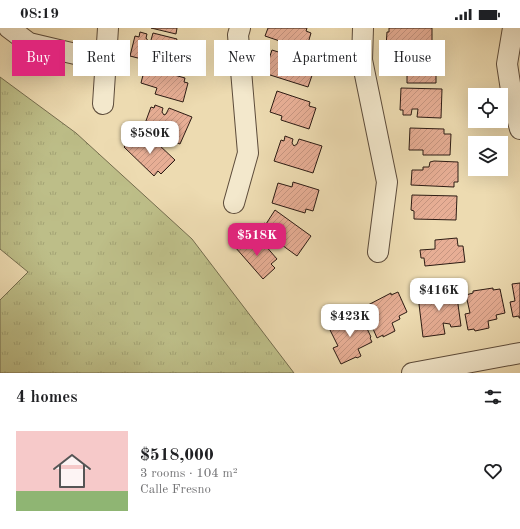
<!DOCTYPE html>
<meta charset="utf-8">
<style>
body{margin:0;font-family:"Old Standard TT",serif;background:#f6f6f6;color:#202124;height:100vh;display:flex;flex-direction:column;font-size:15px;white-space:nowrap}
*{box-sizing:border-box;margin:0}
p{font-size:13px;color:#757577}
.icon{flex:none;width:22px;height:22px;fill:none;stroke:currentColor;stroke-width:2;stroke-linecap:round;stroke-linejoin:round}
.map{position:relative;height:345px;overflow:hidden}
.details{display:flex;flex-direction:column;background:#fff;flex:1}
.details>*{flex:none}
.banner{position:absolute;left:12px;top:12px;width:496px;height:36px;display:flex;gap:8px}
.tools{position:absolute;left:468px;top:60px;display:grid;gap:8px}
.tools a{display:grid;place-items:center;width:40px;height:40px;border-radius:0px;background:#fff;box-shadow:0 4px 16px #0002;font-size:20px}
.price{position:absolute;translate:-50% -34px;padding:0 9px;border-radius:8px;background:#fff;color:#222;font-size:13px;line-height:26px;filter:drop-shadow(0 1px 2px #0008)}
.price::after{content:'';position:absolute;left:50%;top:24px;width:12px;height:9px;margin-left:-6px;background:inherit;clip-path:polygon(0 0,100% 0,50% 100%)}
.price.on{background:#db2777;color:#fff}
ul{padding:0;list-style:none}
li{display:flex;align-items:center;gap:12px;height:100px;padding:0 16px}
li span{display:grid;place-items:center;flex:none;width:112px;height:80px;border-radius:0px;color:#555}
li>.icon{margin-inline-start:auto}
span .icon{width:48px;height:48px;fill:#fffc;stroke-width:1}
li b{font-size:17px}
h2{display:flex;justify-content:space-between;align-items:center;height:48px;padding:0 16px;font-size:17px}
.chip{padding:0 14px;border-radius:0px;background:#fff;box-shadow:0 4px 16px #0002;font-size:14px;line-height:36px}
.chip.on{background:#db2777;color:#fff}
.status{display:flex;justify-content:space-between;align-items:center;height:28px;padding:0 20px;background:#fff;direction:ltr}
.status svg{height:11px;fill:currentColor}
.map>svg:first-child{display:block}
.grass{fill:url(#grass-tufts);stroke:#756d4e}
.building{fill:url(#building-hatch);stroke:#2d1c14}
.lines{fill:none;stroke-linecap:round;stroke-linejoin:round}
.minor-casing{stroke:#5d4c3b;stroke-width:22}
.minor{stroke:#f3e8cc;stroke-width:20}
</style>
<div class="status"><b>08:19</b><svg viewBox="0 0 49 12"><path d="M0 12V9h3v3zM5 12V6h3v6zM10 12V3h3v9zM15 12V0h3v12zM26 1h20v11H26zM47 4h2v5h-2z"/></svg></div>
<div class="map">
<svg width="520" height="345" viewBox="0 0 520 345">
<defs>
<pattern id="grass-tufts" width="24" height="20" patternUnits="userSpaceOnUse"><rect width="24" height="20" fill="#bdbe88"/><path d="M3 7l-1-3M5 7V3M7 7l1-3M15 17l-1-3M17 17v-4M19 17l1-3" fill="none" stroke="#a3a374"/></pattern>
<pattern id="building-hatch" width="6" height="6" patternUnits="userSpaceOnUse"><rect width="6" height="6" fill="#e7ae95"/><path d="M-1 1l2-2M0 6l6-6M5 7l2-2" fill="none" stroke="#c69580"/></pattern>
</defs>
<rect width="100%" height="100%" fill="#eddbb1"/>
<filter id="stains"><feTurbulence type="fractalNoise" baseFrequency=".005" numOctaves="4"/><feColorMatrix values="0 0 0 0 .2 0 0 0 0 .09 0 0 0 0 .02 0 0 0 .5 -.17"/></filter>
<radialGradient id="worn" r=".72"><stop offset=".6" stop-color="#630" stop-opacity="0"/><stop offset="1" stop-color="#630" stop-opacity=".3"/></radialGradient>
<path class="grass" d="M0 49 76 105 192 211 294 345H0V272L28 244 0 221Z"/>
<path class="building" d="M151 0H177L176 6Z
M268 0H307L306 3 311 5 306 22 265 8Z
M389 0H432V20L386 19 387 4H389Z
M140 4 147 6 146 10 149 14 151 12 153 5 177 11 169 38 130 28 135 8 139 9Z
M272 22 316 36 308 59 267 46 269 38 267 37Z
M391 30H406V34H410V30L432 31V35H436V55H407V46H390Z
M145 39 185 50 184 54 188 55 183 74 155 66 157 60 141 55Z
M401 60 442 61 441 90 417 89 418 81H412L411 87H403V82H400Z
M277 63 310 74 309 78 316 80 309 101 281 92 282 88 270 84Z
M155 77 163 80 162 84 164 87 166 86 169 80 192 89 180 116 143 101 151 79 154 80Z
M410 100 444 101V106H451L450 127H423V122H409Z
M136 107 143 114 146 111 150 116 153 113 157 117 158 116 175 132 161 146 158 143 154 148 124 119Z
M285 108 293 111 292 115 294 118 297 116 299 111 322 118 313 145 274 133 281 112 284 113Z
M434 133 458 134V154H454V159L411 157 412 142H423V139H429L430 134Z
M293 154 319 162 313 183 306 181 305 185 272 175 278 155 292 159Z
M412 167 457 168 456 192 414 191V183L411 182Z
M275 182 311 208 297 228 260 201 264 195 266 196Z
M246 208 254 217 257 213 262 219 264 216 277 231 271 236 275 240 263 251 235 219Z
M457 210 458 218H463L465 234 425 238 424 230H421L420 222 435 221V212Z
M520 255V290H519V288L513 289 510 274 515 273 512 256Z
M493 260V262L500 261 505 285 496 287 497 291 488 293 489 300 475 303 474 301 468 302 465 286 470 285 466 267 473 265V263Z
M456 262 461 298 451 299 450 296 443 295 445 306 423 309 418 268Z
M398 264 407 284 399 288 400 291 392 295 395 303 383 309V307L377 310 371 296 375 294 368 277 391 265V267Z
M352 288 353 291 361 288 371 309 370 310 372 314 358 321 361 328 357 330 356 329 341 336 333 320 338 318 330 302 335 300 333 297Z"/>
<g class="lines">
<g class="minor-casing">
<path id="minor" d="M9 0 29 15 105 33
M363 0 362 32 387 154 378 224
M513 0 507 36 513 75 520 101
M103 76 108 0
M234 175 248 125 238 7 240 0
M412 345 520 325"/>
</g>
<use href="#minor" class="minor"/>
</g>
<rect width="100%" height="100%" filter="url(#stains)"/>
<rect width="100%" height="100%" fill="url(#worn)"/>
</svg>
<div class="tools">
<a><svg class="icon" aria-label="locate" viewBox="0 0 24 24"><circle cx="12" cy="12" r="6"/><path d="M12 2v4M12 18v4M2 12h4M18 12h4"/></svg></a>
<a><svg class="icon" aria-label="layers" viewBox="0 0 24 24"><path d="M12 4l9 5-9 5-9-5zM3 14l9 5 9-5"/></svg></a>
</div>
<b class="price" style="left:150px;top:127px">$580K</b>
<b class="price on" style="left:257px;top:229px">$518K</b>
<b class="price" style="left:439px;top:284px">$416K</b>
<b class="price" style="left:350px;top:310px">$423K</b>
<div class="banner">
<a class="chip on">Buy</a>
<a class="chip">Rent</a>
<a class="chip">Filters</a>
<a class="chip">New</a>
<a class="chip">Apartment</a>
<a class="chip">House</a>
</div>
</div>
<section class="details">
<h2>4 homes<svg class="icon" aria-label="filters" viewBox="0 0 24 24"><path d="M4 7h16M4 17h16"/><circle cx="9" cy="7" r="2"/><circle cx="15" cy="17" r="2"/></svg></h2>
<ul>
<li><span style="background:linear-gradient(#f6c9c9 75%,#8fb573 0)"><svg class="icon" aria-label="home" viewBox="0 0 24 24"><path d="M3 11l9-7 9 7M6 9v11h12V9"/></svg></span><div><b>$518,000</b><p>3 rooms · 104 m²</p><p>Calle Fresno</p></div><svg class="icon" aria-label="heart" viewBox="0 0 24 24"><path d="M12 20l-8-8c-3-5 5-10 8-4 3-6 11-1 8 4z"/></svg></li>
</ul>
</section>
